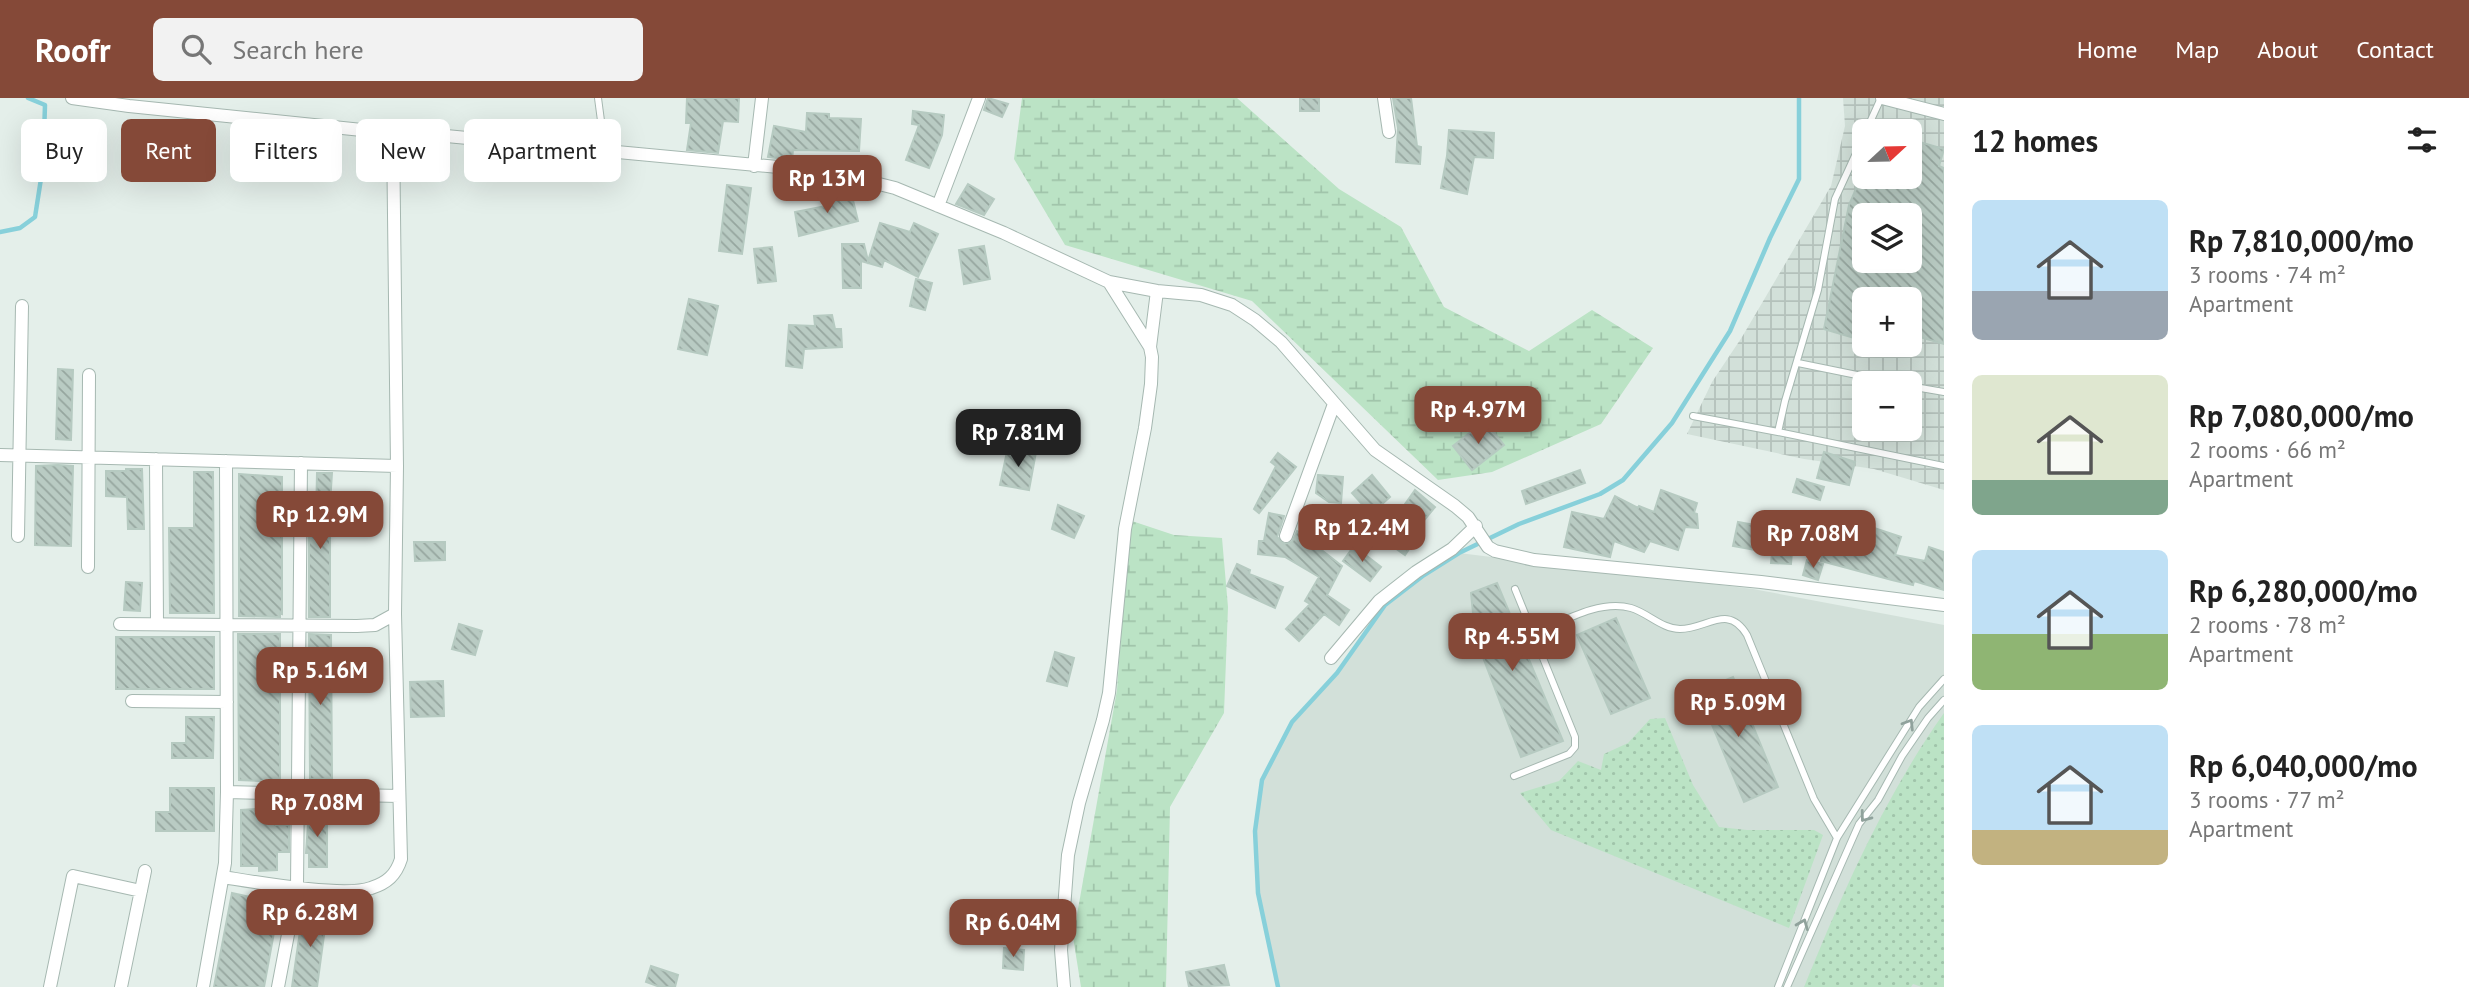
<!DOCTYPE html>
<meta charset="utf-8">
<style>
body{margin:0;font-family:"PT Sans",sans-serif;background:#f2f2f2;color:#222;height:100vh;display:flex;flex-direction:column;font-size:26px;white-space:nowrap}
*{box-sizing:border-box;margin:0}
p{font-size:23px;color:#767676}
.icon{flex:none;width:38px;height:38px;fill:none;stroke:currentColor;stroke-width:2;stroke-linecap:round;stroke-linejoin:round}
.map{position:relative;flex:1;overflow:hidden}
.drawer{display:flex;flex-direction:column;background:#fff;width:525px}
.drawer>*{flex:none}
.banner{position:absolute;left:21px;top:21px;width:665px;height:63px;display:flex;gap:14px}
.needle{width:46px;rotate:68deg}
.tools{position:absolute;left:1852px;top:21px;display:grid;gap:14px}
.tools a{display:grid;place-items:center;width:70px;height:70px;border-radius:10px;background:#fff;box-shadow:0 7px 28px #0002;font-size:35px}
.price{position:absolute;translate:-50% -60px;padding:0 16px;border-radius:14px;background:#854938;color:#fff;font-size:23px;line-height:46px;filter:drop-shadow(0 2px 4px #0008)}
.price::after{content:'';position:absolute;left:50%;top:42px;width:21px;height:16px;margin-left:-10px;background:inherit;clip-path:polygon(0 0,100% 0,50% 100%)}
.price.current{background:#222;color:#fff}
ul{padding:0;list-style:none}
li{display:flex;align-items:center;gap:21px;height:175px;padding:0 28px}
li span{display:grid;place-items:center;flex:none;width:196px;height:140px;border-radius:10px;color:#555}
li>.icon{margin-inline-start:auto}
span .icon{width:84px;height:84px;fill:#fffc;stroke-width:1}
li b{font-size:30px}
h2{display:flex;justify-content:space-between;align-items:center;height:84px;padding:0 28px;font-size:30px}
.tag{padding:0 24px;border-radius:10px;background:#fff;box-shadow:0 7px 28px #0002;font-size:24px;line-height:63px}
.tag.current{background:#854938;color:#fff}
header{display:flex;align-items:center;gap:42px;box-sizing:border-box;height:98px;padding:0 35px;background:#854938;color:#fff}
header strong{font-size:33px}
nav{display:flex;gap:38px;margin-inline-start:auto;font-size:24px}
.search{width:490px;height:63px;background:#f2f2f2;display:flex;align-items:center;gap:18px;box-sizing:border-box;padding:0 24px;border-radius:10px;color:#767676;font-size:26px}
main{display:flex;flex:1;min-height:0}
.map>svg:first-child{display:block}
.built{fill:#d2e0d9}
.industrial{fill:url(#industrial-grid);fill-rule:evenodd}
.grass{fill:url(#grass-dots)}
.wetland{fill:url(#wetland-marsh)}
.lines{fill:none;stroke-linecap:round;stroke-linejoin:round}
.stream{stroke:#87d0da;stroke-width:4.5}
.building{fill:url(#building-back-hatch);stroke:#b6cac1;stroke-width:2;fill-rule:evenodd}
.lane-casing{stroke:#a6b8b1;stroke-width:8}
.street-casing{stroke:#a6b8b1;stroke-width:14}
.lane{stroke:#fff;stroke-width:6}
.street{stroke:#fff;stroke-width:12}
.oneway{stroke:#90a29c}
</style>
<header>
<strong>Roofr</strong>
<div class="search"><svg class="icon" aria-label="search" viewBox="0 0 24 24"><circle cx="10" cy="10" r="6"/><path d="M15 15l6 6"/></svg>Search here</div>
<nav><a>Home</a><a>Map</a><a>About</a><a>Contact</a></nav>
</header>
<main>
<div class="map">
<svg width="1944" height="889" viewBox="0 0 1944 889">
<defs>
<pattern id="industrial-grid" width="8" height="8" patternUnits="userSpaceOnUse" patternTransform="scale(1.75)"><rect width="8" height="8" fill="#d2e0d9"/><path d="M0 4h8M4 0v8" fill="none" stroke="#b4c1bb"/></pattern>
<pattern id="grass-dots" width="8" height="8" patternUnits="userSpaceOnUse" patternTransform="scale(1.75)"><rect width="8" height="8" fill="#bbe3c5"/><path d="M2 2h.1M6 6h.1" fill="none" stroke="#a0c4aa" stroke-width="1.8" stroke-linecap="round"/></pattern>
<pattern id="wetland-marsh" width="20" height="14" patternUnits="userSpaceOnUse" patternTransform="scale(1.75)"><rect width="20" height="14" fill="#bbe3c5"/><path d="M1 5h8M5 5V1M11 12h8M15 12V8" fill="none" stroke="#a0c4aa"/></pattern>
<pattern id="building-back-hatch" width="6" height="6" patternUnits="userSpaceOnUse" patternTransform="scale(1.75)"><rect width="6" height="6" fill="#b9cbc3"/><path d="M-1 5l2 2M0 0l6 6M5-1l2 2" fill="none" stroke="#96a69f"/></pattern>
</defs>
<rect width="100%" height="100%" fill="#e4efea"/>
<path class="built" d="M1459 455 1753 491 1944 527V889H1278L1258 795 1255 766V733L1262 682 1292 624 1337 575 1385 507 1424 477Z"/>
<path class="industrial" d="M1843 0H1944V392L1874 371 1804 361 1687 336 1712 284 1742 239 1831 88 1845 28ZM1864 33H1909V79H1864ZM1864 117H1909V163H1864ZM1864 201H1909V247H1864ZM1864 285H1909V331H1864Z"/>
<path class="grass" d="M1944 615V889H1922L1913 886 1911 889H1804C1843 793 1884 700 1944 615Z
M1665 620 1693 687 1719 729 1747 732H1814L1823 737 1789 830 1551 732 1520 695 1559 683 1578 663 1601 672 1604 656 1628 645 1650 621Z"/>
<path class="wetland" d="M1022 0H1237L1339 91 1401 129 1444 209 1529 253 1592 212 1653 250 1601 326 1492 374 1438 382 1252 203 1065 147 1014 61Z
M1129 422 1174 437 1222 440 1228 509 1224 615 1170 709 1166 889H1081L1073 839 1117 592Z"/>
<g class="lines">
<path class="stream" d="M0 134 20 130 35 119 43 68 45 7 28 0
M1278 889 1258 795 1255 733 1262 682 1292 624 1337 575 1385 507 1424 477 1459 455 1519 426 1600 396 1623 382 1672 325 1730 233 1770 140 1799 81V0"/>
</g>
<path class="building" d="M687 0H739L738 24 723 23 718 55 687 52 691 25H686Z
M988 0 1008 6 1002 19 984 12Z
M1300 0H1319V13H1300Z
M1393 0H1411L1417 48 1421 49 1420 66 1396 64 1398 30Z
M913 13 944 17 942 37 929 70 906 62 919 27 912 26Z
M807 15 829 16V20L861 21 859 53 793 52 792 62 768 59 774 28 806 34Z
M1449 32 1494 35 1493 60 1474 59 1467 96 1441 90 1447 58Z
M1909 41 1944 51 1939 68 1944 70V246L1909 236V201H1864V243L1824 231 1849 107 1861 79H1909ZM1864 117H1909V163H1864Z
M968 86 994 101 984 117 956 106Z
M727 87 751 90 742 156 719 153Z
M851 94 858 123 799 138 795 114 826 108 824 101Z
M880 125 910 134 914 125 938 136 918 179 884 162 882 169 861 163V190H843L842 146H864L868 163Z
M984 148 990 181 964 186 959 152Z
M772 149 776 183 758 185 754 151Z
M916 181 932 185 925 212 910 208Z
M689 201 718 208 707 257 678 251Z
M832 217 835 231H841L842 249 804 251 802 270 786 268 789 227 815 228 814 218Z
M58 271 73 272 71 342 56 341Z
M1485 323 1504 347 1472 372 1453 348Z
M1008 349 1036 354 1029 392 1000 387Z
M1824 354 1855 364 1849 387 1817 380Z
M1278 355 1296 369 1259 415 1254 411 1276 368 1271 364Z
M58 367 73 368 71 448 35 447 36 368Z
M126 371H142L144 431H128L127 399 106 398V373H126Z
M1580 372 1585 385 1526 406 1522 393Z
M194 374H213L214 515H170L169 430H194Z
M317 375H332L330 406V519H309V421H316Z
M239 376 282 379V516L280 515V519L239 518Z
M1318 377 1343 379 1341 405 1329 404 1316 395Z
M1372 377 1390 399 1371 416 1352 395Z
M1797 381 1824 389 1820 402 1793 394Z
M1415 392 1435 409 1416 432 1420 435 1405 457 1381 440Z
M1661 392 1697 405 1694 415 1697 416 1698 430 1685 429 1678 452 1650 443 1644 454 1614 443 1610 459 1564 449 1572 414 1604 421 1615 398 1638 410 1639 408 1654 414Z
M1058 407 1084 418 1074 440 1052 431Z
M1766 414 1787 416 1786 439 1793 440 1791 466 1771 465 1772 455 1733 448 1738 424 1765 429Z
M1269 415 1284 418 1277 439 1284 446 1292 444 1297 433 1310 443 1321 424 1331 431 1319 450 1342 468 1327 497 1349 512 1339 527 1324 516 1299 543 1286 531 1310 506 1305 503 1319 479 1285 459 1258 456 1259 443H1264Z
M1829 418 1853 423 1901 439 1895 457 1925 463 1929 449 1944 454V492L1914 483 1913 487 1892 482 1821 463Z
M414 444H445V462L415 463Z
M1354 448 1381 469 1370 483 1343 463Z
M1807 462 1823 466 1818 482 1803 477Z
M1237 466 1250 472 1249 476 1283 489 1275 510 1227 488Z
M126 484 142 485 140 513 124 512Z
M1497 485 1563 643 1521 659 1468 520 1473 515 1471 495Z
M1616 520 1650 600 1611 616 1577 537Z
M459 526 482 533 475 557 452 551Z
M238 536H280V684L239 682Z
M309 536 331 537 332 681H310Z
M116 539H214V591H116Z
M1055 554 1074 560 1067 588 1047 583Z
M1733 579 1778 689 1744 704 1698 593Z
M443 583 444 618 411 619 410 584Z
M186 619H214L213 660H172V645H186Z
M170 690H214V733H156V714H170Z
M275 710 276 727H289V754H277V772L259 773V768H241V712Z
M309 712H327V769H309V755H306Z
M232 795 255 800V803L279 807 264 889H214Z
M303 812 327 815 317 889H292Z
M1004 850 1024 852 1023 872 1003 870Z
M1224 867 1229 887 1189 889 1186 874Z
M651 868 678 877 675 889H660L646 884Z"/>
<g class="lines">
<g class="lane-casing">
<path id="lane" d="M598 0 605 53
M1866 33 1881 0
M1864 38 1835 101 1818 192 1785 303 1778 334 1944 368
M1798 265 1896 285
M1909 288 1944 294
M1693 318 1778 334
M1533 536C1562 524 1599 501 1631 510 1648 515 1662 531 1680 531 1707 531 1728 505 1747 537L1814 701 1837 740
M1514 678 1569 656 1575 649V639L1515 491
M1778 889 1837 740 1919 609 1944 581
M1787 889 1859 726 1878 702 1902 658 1928 620 1944 602"/>
</g>
<g class="street-casing">
<path id="street" d="M72 0 129 8 362 32 393 33 831 74 895 90 1004 135 1109 184 1157 193 1201 197 1232 207 1255 222 1281 244 1375 352 1455 408 1468 419 1488 449 1495 453 1534 462 1761 484 1944 507
M1384 0 1389 34
M1882 0 1944 16
M754 68 762 0
M938 108 979 0
M1109 184 1150 249
M0 357 397 368
M156 361 157 524
M18 438 22 208
M1286 438 1334 306
M88 469 89 277
M120 526 357 528 375 527 395 516
M1331 560 1379 503 1416 474 1452 451 1476 428
M132 603 227 604
M227 694 399 698
M223 779C255 784 344 800 371 790 387 785 396 777 401 761L395 516 397 368 393 33
M50 889 73 778 141 793
M121 889 145 773
M203 889 225 765 227 694 226 363
M278 889 297 789 301 365
M1064 889 1061 852 1068 757 1079 705 1103 622 1109 595 1125 431 1145 330 1151 286 1152 259 1150 249 1157 193"/>
</g>
<use href="#lane" class="lane"/>
<use href="#street" class="street"/>
</g>
<defs><path id="oneway-chevron" d="M-2-3.5L2.5 0L-2 3.5" fill="none" stroke-width="1.6" stroke-linecap="round" stroke-linejoin="round" transform="scale(1.75)"/></defs>
<g class="oneway">
<use href="#oneway-chevron" transform="translate(1909 626) rotate(-58)"/>
<use href="#oneway-chevron" transform="translate(1865 719) rotate(127)"/>
<use href="#oneway-chevron" transform="translate(1803 826) rotate(-68)"/>
</g>
</svg>
<div class="tools">
<a><svg class="needle" viewBox="-14 -14 28 28"><path d="M0-13l5 13h-10z" fill="#e53935"/><path d="M0 13l5-13h-10z" fill="#767676"/></svg></a>
<a><svg class="icon" aria-label="layers" viewBox="0 0 24 24"><path d="M12 4l9 5-9 5-9-5zM3 14l9 5 9-5"/></svg></a>
<a>+</a>
<a>−</a>
</div>
<b class="price" style="left:827px;top:117px">Rp 13M</b>
<b class="price" style="left:1478px;top:348px">Rp 4.97M</b>
<b class="price current" style="left:1018px;top:371px">Rp 7.81M</b>
<b class="price" style="left:320px;top:453px">Rp 12.9M</b>
<b class="price" style="left:1362px;top:466px">Rp 12.4M</b>
<b class="price" style="left:1813px;top:472px">Rp 7.08M</b>
<b class="price" style="left:1512px;top:575px">Rp 4.55M</b>
<b class="price" style="left:320px;top:609px">Rp 5.16M</b>
<b class="price" style="left:1738px;top:641px">Rp 5.09M</b>
<b class="price" style="left:317px;top:741px">Rp 7.08M</b>
<b class="price" style="left:310px;top:851px">Rp 6.28M</b>
<b class="price" style="left:1013px;top:861px">Rp 6.04M</b>
<div class="banner">
<a class="tag">Buy</a>
<a class="tag current">Rent</a>
<a class="tag">Filters</a>
<a class="tag">New</a>
<a class="tag">Apartment</a>
</div>
</div>
<section class="drawer">
<h2>12 homes<svg class="icon" aria-label="filters" viewBox="0 0 24 24"><path d="M4 7h16M4 17h16"/><circle cx="9" cy="7" r="2"/><circle cx="15" cy="17" r="2"/></svg></h2>
<ul>
<li><span style="background:linear-gradient(#bfe0f5 65%,#9aa5b1 0)"><svg class="icon" aria-label="home" viewBox="0 0 24 24"><path d="M3 11l9-7 9 7M6 9v11h12V9"/></svg></span><div><b>Rp 7,810,000/mo</b><p>3 rooms · 74 m²</p><p>Apartment</p></div></li>
<li><span style="background:linear-gradient(#dfe7d0 75%,#7fa58c 0)"><svg class="icon" aria-label="home" viewBox="0 0 24 24"><path d="M3 11l9-7 9 7M6 9v11h12V9"/></svg></span><div><b>Rp 7,080,000/mo</b><p>2 rooms · 66 m²</p><p>Apartment</p></div></li>
<li><span style="background:linear-gradient(#bfe0f5 60%,#8fb573 0)"><svg class="icon" aria-label="home" viewBox="0 0 24 24"><path d="M3 11l9-7 9 7M6 9v11h12V9"/></svg></span><div><b>Rp 6,280,000/mo</b><p>2 rooms · 78 m²</p><p>Apartment</p></div></li>
<li><span style="background:linear-gradient(#bfe0f5 75%,#c2b280 0)"><svg class="icon" aria-label="home" viewBox="0 0 24 24"><path d="M3 11l9-7 9 7M6 9v11h12V9"/></svg></span><div><b>Rp 6,040,000/mo</b><p>3 rooms · 77 m²</p><p>Apartment</p></div></li>
</ul>
</section>
</main>
